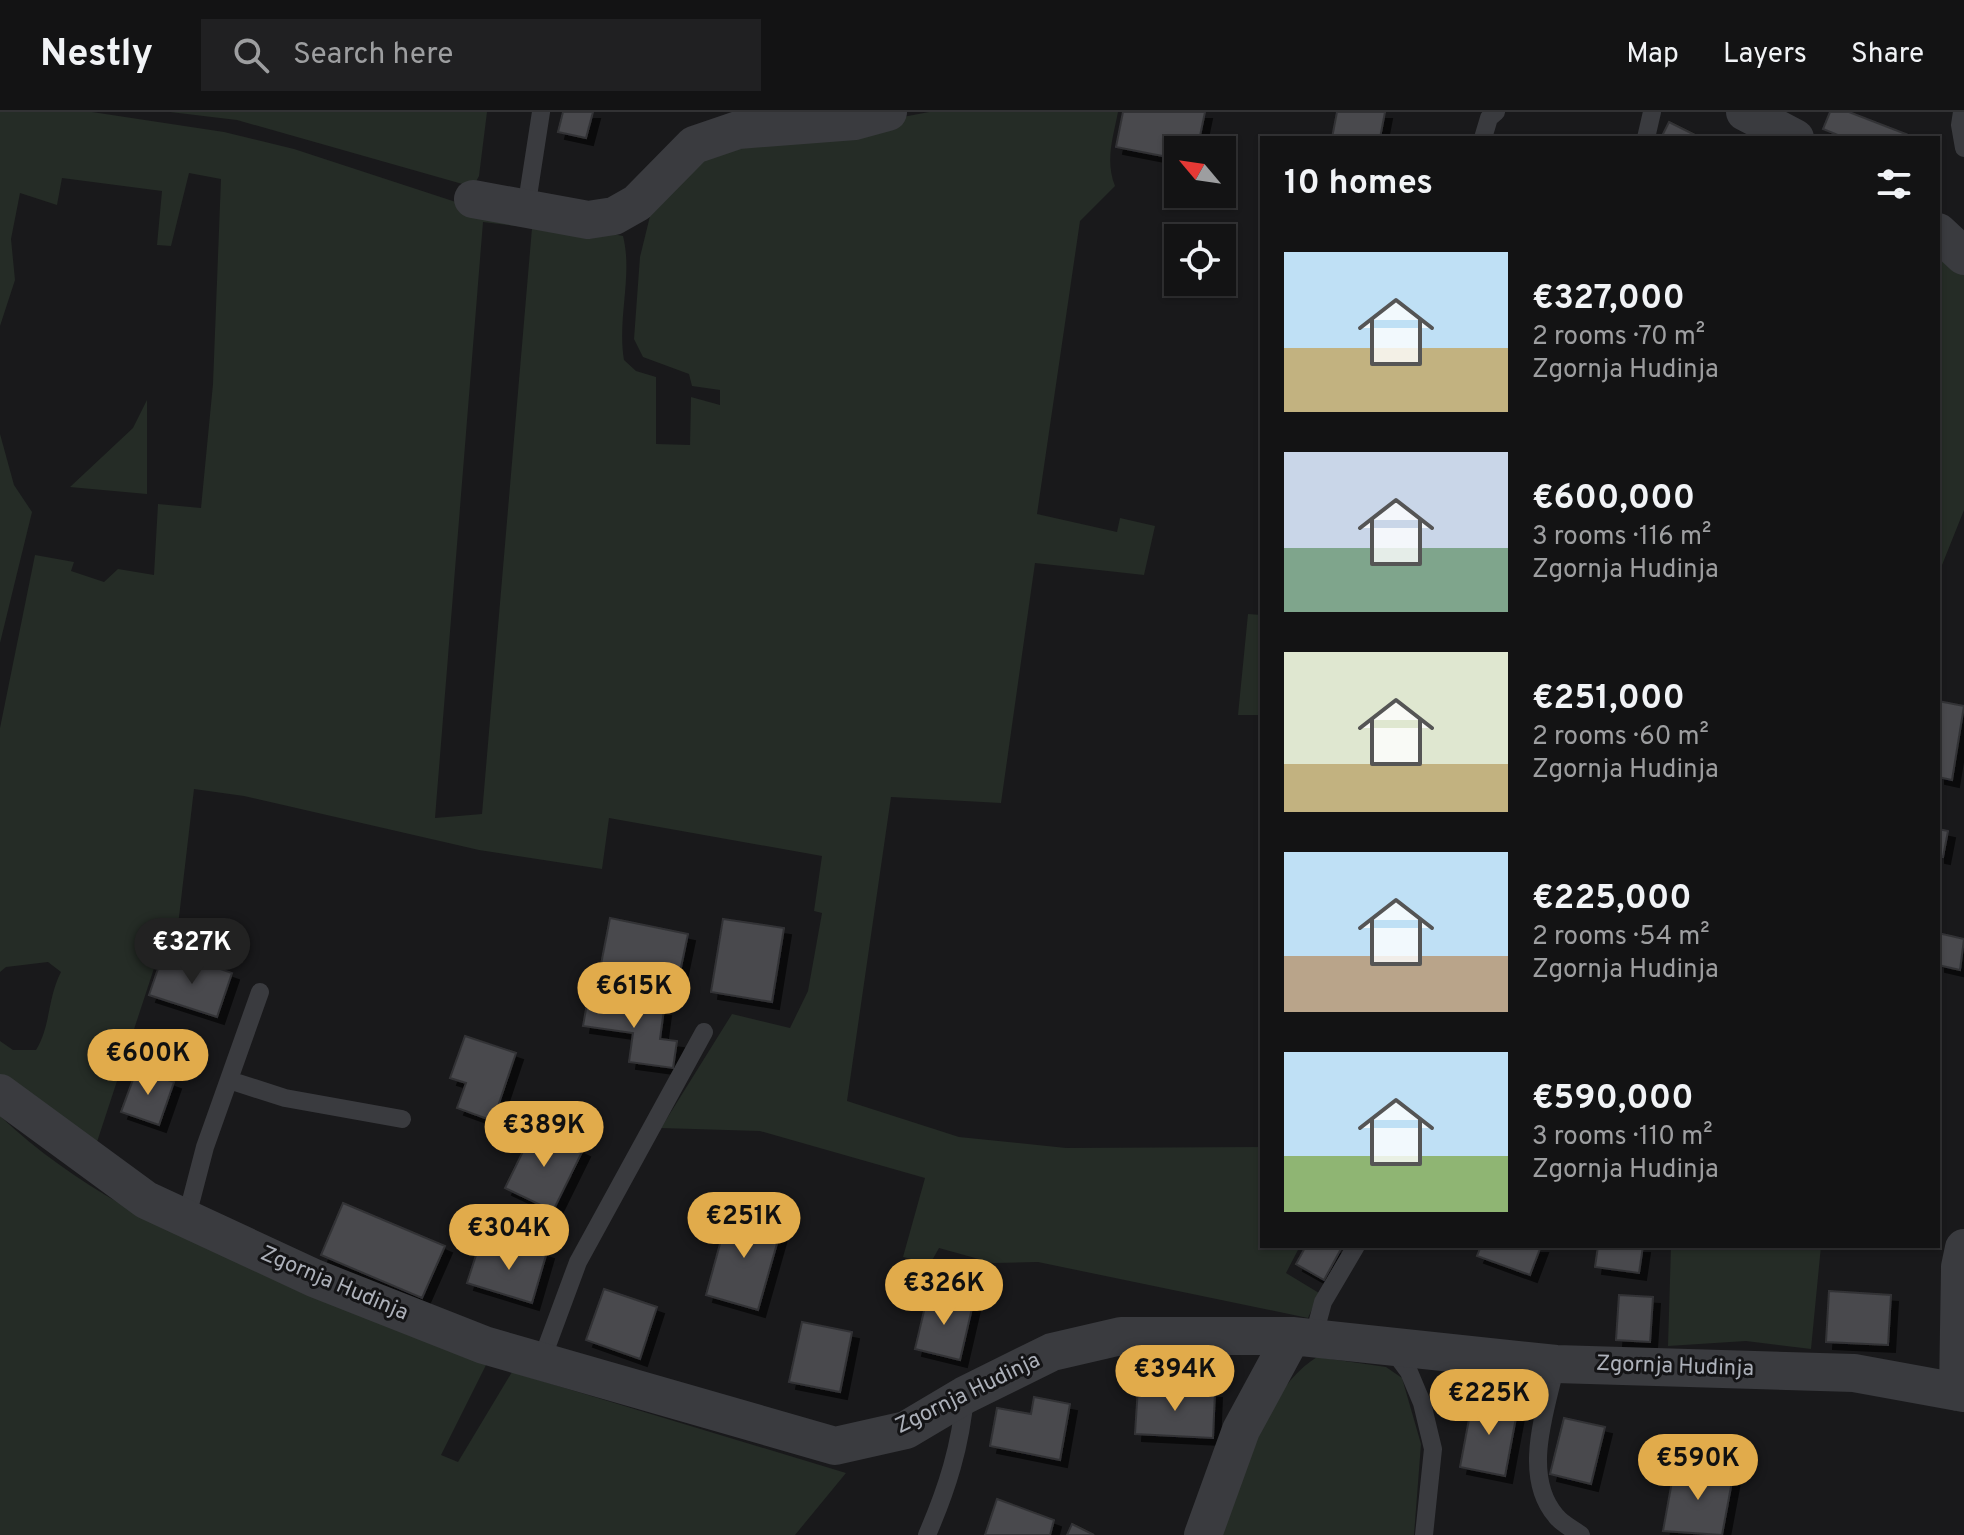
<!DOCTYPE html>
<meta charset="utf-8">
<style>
body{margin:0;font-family:Overpass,sans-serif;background:#202022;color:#f1f3f6;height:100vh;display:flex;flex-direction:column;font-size:30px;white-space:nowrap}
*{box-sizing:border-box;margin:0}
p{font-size:26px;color:#9d9ea0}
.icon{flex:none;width:44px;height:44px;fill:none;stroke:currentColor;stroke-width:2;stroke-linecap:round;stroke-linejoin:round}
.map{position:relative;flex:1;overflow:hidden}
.drawer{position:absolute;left:1260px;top:24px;width:680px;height:1112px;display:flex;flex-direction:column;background:#131314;border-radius:0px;box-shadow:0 2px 6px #0004,0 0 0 2px #323234}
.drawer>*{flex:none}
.needle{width:52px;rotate:299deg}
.tools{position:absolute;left:1164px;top:24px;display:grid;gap:16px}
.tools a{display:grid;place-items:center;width:72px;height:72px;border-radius:0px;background:#131314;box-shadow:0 2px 6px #0004,0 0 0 2px #323234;font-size:40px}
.price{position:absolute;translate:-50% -68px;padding:0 18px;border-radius:28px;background:#e1ab4b;color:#111;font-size:26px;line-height:52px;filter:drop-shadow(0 2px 4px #0008)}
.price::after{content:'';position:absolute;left:50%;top:48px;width:24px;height:18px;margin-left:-12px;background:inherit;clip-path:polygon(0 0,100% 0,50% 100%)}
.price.selected{background:#222;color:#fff}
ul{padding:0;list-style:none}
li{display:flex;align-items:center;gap:24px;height:200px;padding:0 24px}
li span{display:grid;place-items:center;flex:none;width:224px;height:160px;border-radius:0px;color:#555}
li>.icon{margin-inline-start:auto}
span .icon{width:96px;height:96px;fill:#fffc;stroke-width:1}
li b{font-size:34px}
h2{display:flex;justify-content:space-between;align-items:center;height:96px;padding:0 24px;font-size:34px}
header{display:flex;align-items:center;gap:48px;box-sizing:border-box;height:112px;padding:0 40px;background:#131314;border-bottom:2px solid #323234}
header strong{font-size:38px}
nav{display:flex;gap:44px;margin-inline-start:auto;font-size:28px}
.search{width:560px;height:72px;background:#202022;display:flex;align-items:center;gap:20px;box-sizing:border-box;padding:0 28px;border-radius:0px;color:#9d9ea0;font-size:30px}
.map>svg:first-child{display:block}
.green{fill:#252c26;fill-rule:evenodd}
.building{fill:#48494d;stroke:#333336;stroke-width:2;filter:url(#shadow)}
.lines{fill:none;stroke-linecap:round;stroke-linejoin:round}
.service{stroke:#3a3b3f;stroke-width:18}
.minor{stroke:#3a3b3f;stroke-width:38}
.labels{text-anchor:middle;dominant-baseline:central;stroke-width:6;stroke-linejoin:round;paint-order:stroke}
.street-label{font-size:22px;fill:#acb0b9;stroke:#141416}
</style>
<header>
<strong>Nestly</strong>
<div class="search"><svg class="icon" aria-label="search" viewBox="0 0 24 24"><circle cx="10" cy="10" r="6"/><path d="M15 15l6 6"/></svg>Search here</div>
<nav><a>Map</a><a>Layers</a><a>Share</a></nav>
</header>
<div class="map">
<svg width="1964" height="1423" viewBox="0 0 1964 1423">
<defs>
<filter id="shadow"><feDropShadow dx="7" dy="7" stdDeviation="0" flood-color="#0009"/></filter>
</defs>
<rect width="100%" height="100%" fill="#19191b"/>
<path class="green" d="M0 0H92L224 20 294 37 465 93 623 124C633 163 617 207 624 248L636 259 656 265V332L690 333 691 285 720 293V278L692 274 689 262 643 245 634 227 640 145 651 100 702 43 929 0H1118C1113 26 1105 49 1115 74L1080 109 1037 402 1117 420 1120 406 1155 414 1144 463 1035 451 1001 691 891 685 847 989 959 1025 1066 1036 1262 1035V1134H1300L1286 1161 1319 1181 1308 1206 1038 1150 993 1151 939 1136 930 1152 903 1145 925 1066 760 1019 661 1016 732 902 790 916 808 879 822 801 814 799 822 744 609 706 602 757 479 738 244 684 194 677 177 822 163 829 97 1030 0 964V929L13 938H36C51 914 47 887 61 860L48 850 6 855 0 860V616L35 443 74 450 71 459 104 470 118 457 154 463 158 392 201 396 213 272 221 67 189 61 171 134 157 133 162 79 62 66 57 93 20 81 11 127 15 168 0 214ZM483 110 532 116 482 702 435 706Z
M170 0H487L479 64 473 75 237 8Z
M1938 136 1964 160V398L1938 463Z
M147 288V382L70 375 133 316Z
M0 322 14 373 32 400 0 531Z
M1248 502 1262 503V603H1238Z
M0 1004C83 1082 179 1125 283 1169 350 1199 417 1227 487 1251L441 1343 458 1350 512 1260 846 1361 795 1423H0Z
M1671 1134H1821L1811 1237 1746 1229 1668 1234Z
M1317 1245 1386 1255 1402 1266 1421 1332 1414 1423H1215C1240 1367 1264 1278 1317 1245Z"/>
<path class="building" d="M563 0H593L586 26 558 20Z
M1123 0H1205L1197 38H1178V47L1116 35Z
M1337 0H1385L1380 26H1332Z
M1830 0H1849L1916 26H1845L1823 17Z
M1669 10 1701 26H1661Z
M1938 589 1964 594 1952 668 1938 665Z
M1938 717 1948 719 1943 745 1938 744Z
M610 806 688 822 675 884 598 868Z
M723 807 784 816 772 890 711 880Z
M1938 821 1964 827 1960 858 1938 853Z
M192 847 232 861 217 905 149 883 161 848 189 857Z
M588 886 664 897 660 927 677 929 673 956 629 950 633 921 583 914Z
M465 924 516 941 493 1009 457 996 466 971 450 966Z
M137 957 174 970 159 1013 121 1000Z
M535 1015 583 1038 553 1099 505 1076Z
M343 1091 445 1134 422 1186 321 1143Z
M729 1099 782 1114 758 1198 706 1183Z
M520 1132 547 1140 532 1191 467 1171 479 1134 516 1145Z
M1306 1134 1342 1135 1324 1168 1296 1152Z
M1481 1134H1541L1530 1163 1477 1144Z
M1598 1134H1643L1639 1161 1595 1155Z
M936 1155 970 1162 964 1185 931 1178Z
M604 1177 657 1195 640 1247 586 1228Z
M1829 1179 1891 1183 1888 1233 1826 1230Z
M928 1182 973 1192 960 1248 915 1237Z
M1619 1183 1653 1185 1650 1230 1616 1228Z
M802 1210 852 1220 840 1280 789 1270Z
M1138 1275 1215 1279 1213 1326 1135 1322Z
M1034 1285 1070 1292 1060 1348 990 1334 997 1296 1031 1302Z
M1473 1286 1518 1295 1505 1364 1460 1355Z
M1564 1306 1605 1315 1591 1372 1550 1362Z
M1675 1353 1733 1364 1722 1423 1663 1419Z
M997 1387 1054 1408 1050 1423H985Z
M1072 1412 1094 1423H1067Z"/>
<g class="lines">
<path class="service" d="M1962 0 1960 13 1964 36
M1483 26 1489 6 1496 0
M1646 26 1652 0
M526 97 541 0
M229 968 285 986 402 1007
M186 1108 205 1035 260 880
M1313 1227 1323 1190 1356 1134
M1392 1237 1409 1260 1422 1291 1433 1337 1424 1423
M541 1250 578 1150 704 920
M1556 1252C1546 1298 1521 1363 1556 1404 1562 1412 1573 1417 1581 1423
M927 1423C947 1377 961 1333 965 1283"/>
<path class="minor" d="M1745 0 1795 26
M473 87 588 108 614 104 637 91 694 33 738 18 855 9 888 0
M1938 120 1964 144
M0 981 146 1088 314 1166 484 1233 835 1334 906 1318 965 1283 1052 1240 1121 1224H1292L1556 1252 1854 1261 1964 1281
M1958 1280 1960 1155 1964 1136
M1203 1423 1241 1318 1292 1224"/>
</g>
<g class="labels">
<g class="street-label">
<text transform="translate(334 1172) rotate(23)">Zgornja Hudinja</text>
<text transform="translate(1675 1255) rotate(2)">Zgornja Hudinja</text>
<text transform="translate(968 1282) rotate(-26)">Zgornja Hudinja</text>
</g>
</g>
</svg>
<div class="tools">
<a><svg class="needle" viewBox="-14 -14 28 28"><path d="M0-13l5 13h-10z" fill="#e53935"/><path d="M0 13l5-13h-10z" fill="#9d9ea0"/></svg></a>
<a><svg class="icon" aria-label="locate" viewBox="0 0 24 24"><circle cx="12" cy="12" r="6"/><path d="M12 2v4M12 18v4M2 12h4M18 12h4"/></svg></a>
</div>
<b class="price selected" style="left:192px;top:874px">€327K</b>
<b class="price" style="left:634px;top:918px">€615K</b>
<b class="price" style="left:148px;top:985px">€600K</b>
<b class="price" style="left:544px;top:1057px">€389K</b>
<b class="price" style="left:744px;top:1148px">€251K</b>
<b class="price" style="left:509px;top:1160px">€304K</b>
<b class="price" style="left:944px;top:1215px">€326K</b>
<b class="price" style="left:1175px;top:1301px">€394K</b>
<b class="price" style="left:1489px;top:1325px">€225K</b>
<b class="price" style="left:1698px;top:1390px">€590K</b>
<section class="drawer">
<h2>10 homes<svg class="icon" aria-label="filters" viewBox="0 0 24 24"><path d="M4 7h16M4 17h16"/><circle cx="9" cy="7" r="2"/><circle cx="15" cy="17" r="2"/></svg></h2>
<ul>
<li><span style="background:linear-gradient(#bfe0f5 60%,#c2b280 0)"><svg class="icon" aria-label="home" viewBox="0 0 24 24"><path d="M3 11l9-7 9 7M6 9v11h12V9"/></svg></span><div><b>€327,000</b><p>2 rooms · 70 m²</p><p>Zgornja Hudinja</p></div></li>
<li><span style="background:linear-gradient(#c9d6e8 60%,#7fa58c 0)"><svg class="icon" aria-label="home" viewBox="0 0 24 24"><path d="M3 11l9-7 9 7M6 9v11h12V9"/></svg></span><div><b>€600,000</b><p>3 rooms · 116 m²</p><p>Zgornja Hudinja</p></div></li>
<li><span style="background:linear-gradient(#dfe7d0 70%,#c2b280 0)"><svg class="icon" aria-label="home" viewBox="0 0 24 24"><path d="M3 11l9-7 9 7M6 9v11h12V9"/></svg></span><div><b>€251,000</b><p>2 rooms · 60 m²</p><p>Zgornja Hudinja</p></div></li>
<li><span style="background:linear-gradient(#bfe0f5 65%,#b9a48a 0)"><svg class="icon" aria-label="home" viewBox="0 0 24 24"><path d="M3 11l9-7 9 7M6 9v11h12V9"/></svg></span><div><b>€225,000</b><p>2 rooms · 54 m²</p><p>Zgornja Hudinja</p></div></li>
<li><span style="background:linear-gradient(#bfe0f5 65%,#8fb573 0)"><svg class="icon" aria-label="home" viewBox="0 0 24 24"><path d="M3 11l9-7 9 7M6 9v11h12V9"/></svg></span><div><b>€590,000</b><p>3 rooms · 110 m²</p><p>Zgornja Hudinja</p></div></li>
</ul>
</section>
</div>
